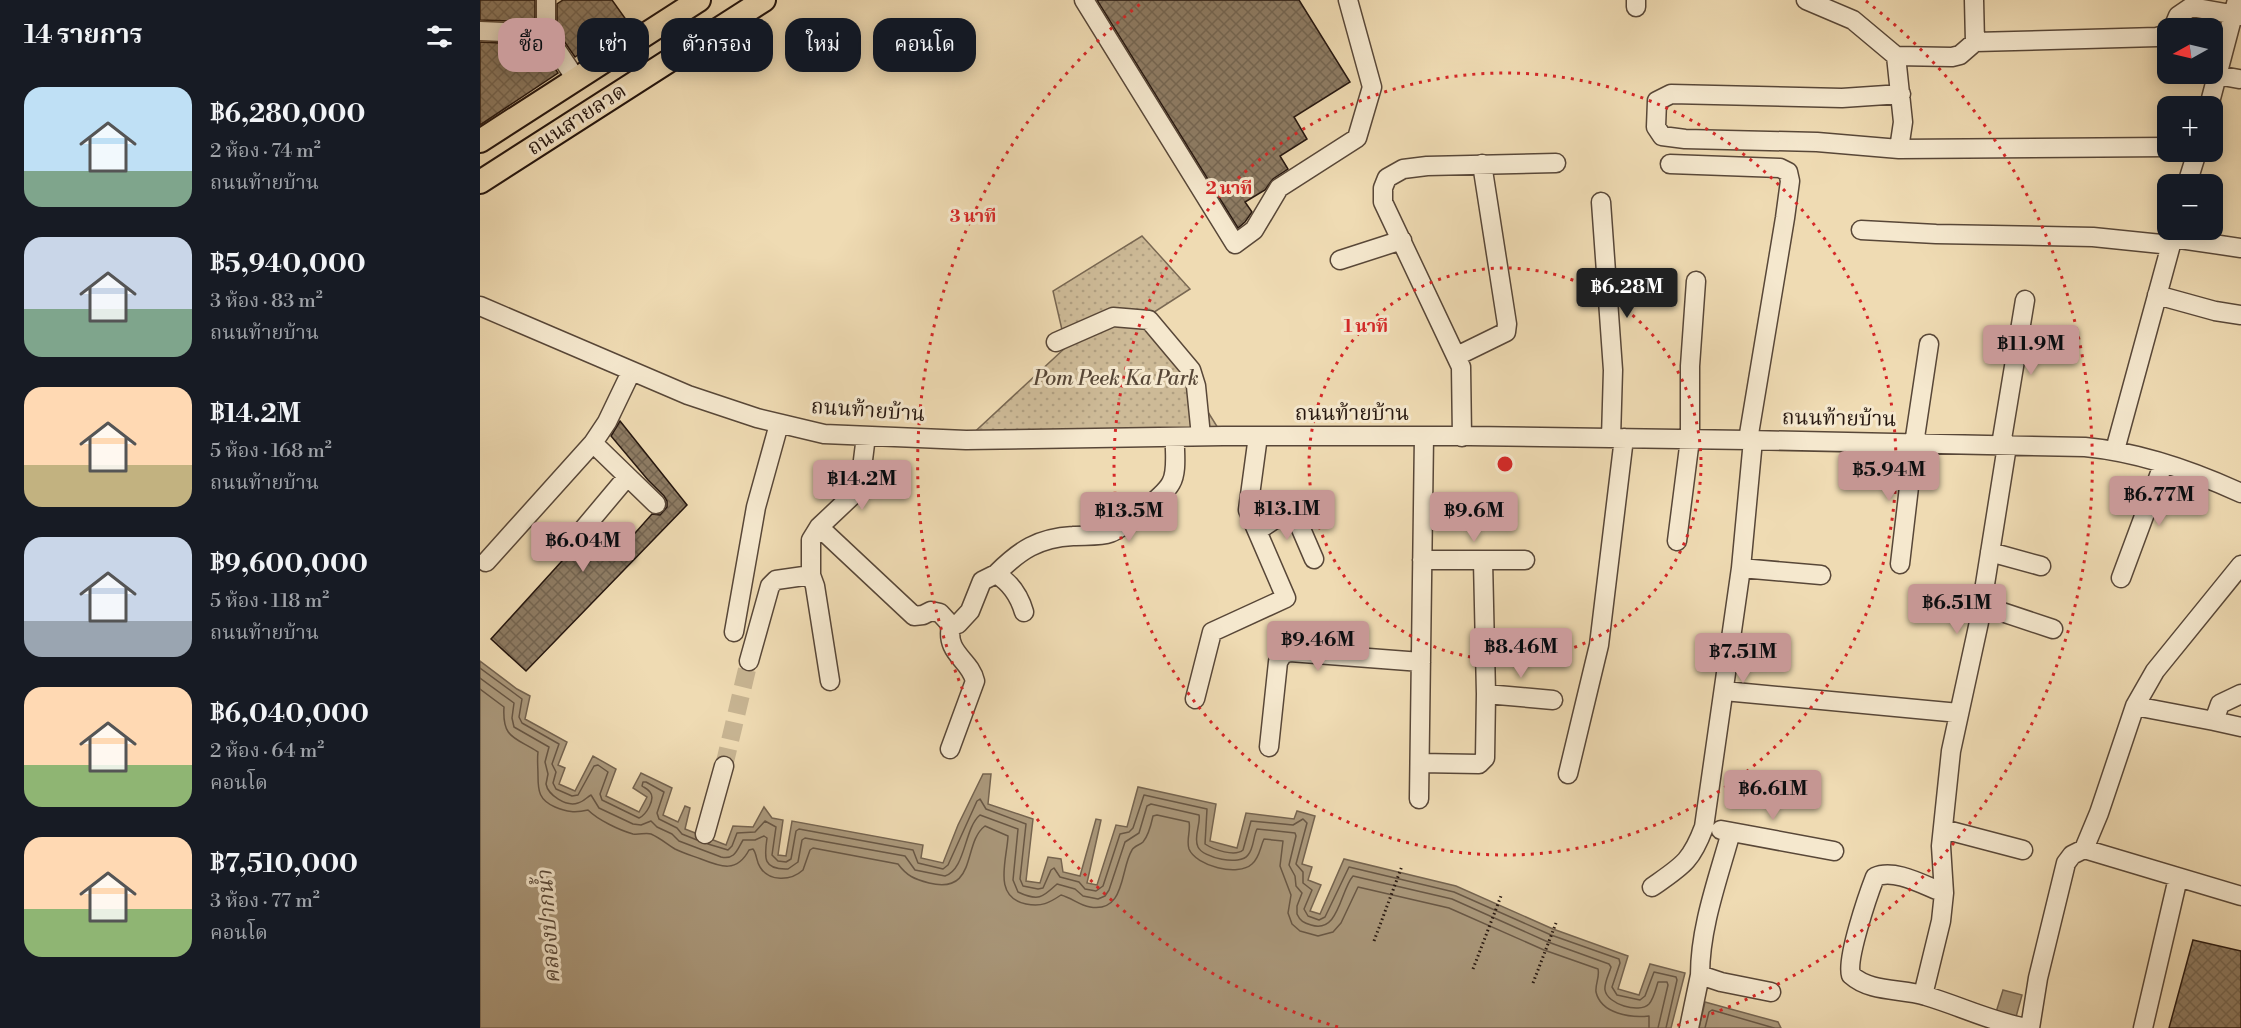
<!DOCTYPE html>
<html lang="th">
<meta charset="utf-8">
<style>
body{margin:0;font-family:"Libre Bodoni","Noto Serif Thai",serif;background:#20242c;color:#f1f3f6;height:100vh;display:flex;flex-direction:column;font-size:22px;white-space:nowrap}
*{box-sizing:border-box;margin:0}
p{font-size:20px;color:#9ea1a6}
.icon{flex:none;width:33px;height:33px;fill:none;stroke:currentColor;stroke-width:2;stroke-linecap:round;stroke-linejoin:round}
.map{position:relative;flex:1;overflow:hidden}
.details{display:flex;flex-direction:column;background:#171b24;width:480px}
.details>*{flex:none}
.banner{position:absolute;left:18px;top:18px;width:570px;height:54px;display:flex;gap:12px}
.needle{width:39px;rotate:262deg}
.fabs{position:absolute;left:1677px;top:18px;display:grid;gap:12px}
.fabs a{display:grid;place-items:center;width:66px;height:66px;border-radius:12px;background:#171b24;box-shadow:0 3px 15px #0003;font-size:30px}
.price{position:absolute;translate:-50% -51px;padding:0 14px;border-radius:6px;background:#c59692;color:#111;font-size:20px;line-height:39px;filter:drop-shadow(0 2px 3px #0008)}
.price::after{content:'';position:absolute;left:50%;top:36px;width:18px;height:14px;margin-left:-9px;background:inherit;clip-path:polygon(0 0,100% 0,50% 100%)}
.price.on{background:#222;color:#fff}
ul{padding:0;list-style:none}
li{display:flex;align-items:center;gap:18px;height:150px;padding:0 24px}
li span{display:grid;place-items:center;flex:none;width:168px;height:120px;border-radius:18px;color:#555}
li>.icon{margin-inline-start:auto}
span .icon{width:72px;height:72px;fill:#fffc;stroke-width:1}
li b{font-size:26px}
h2{display:flex;justify-content:space-between;align-items:center;height:72px;padding:0 24px;font-size:26px}
.tag{padding:0 21px;border-radius:18px;background:#171b24;box-shadow:0 3px 15px #0003;font-size:21px;line-height:54px}
.tag.on{background:#c59692;color:#111}
main{display:flex;flex:1;min-height:0}
.map>svg:first-child{display:block}
.park{fill:url(#park-dots);stroke:#796853;stroke-width:1.5}
.water{fill:#aa987b;stroke:#756450;stroke-width:1.5}
.lines{fill:none;stroke-linecap:round;stroke-linejoin:round}
.shore{stroke:#685745;stroke-width:1.5}
.building{fill:url(#building-cross-hatch);stroke:#25160f;stroke-width:1.5}
.minor-tunnel{stroke:#c7b492;stroke-width:18;stroke-dasharray:18 9;stroke-linecap:butt}
.minor-casing{stroke:#584738;stroke-width:21}
.major-casing{stroke:#25160f;stroke-width:26}
.path{stroke:#25160f;stroke-width:3;stroke-dasharray:1.5 3;stroke-linecap:butt}
.minor{stroke:#f5e8ce;stroke-width:18}
.major{stroke:#efdbb3;stroke-width:22}
.ring{fill:none;stroke:#d62828;stroke-width:3;stroke-dasharray:3 6}
.labels{text-anchor:middle;dominant-baseline:central;stroke-width:6;stroke-linejoin:round;paint-order:stroke}
.street-label{font-size:21px;fill:#25160f;stroke:#f5e8ce}
.park-label{font-size:21px;font-style:italic;fill:#574738;stroke:#f5e8ce}
.water-label{font-size:22px;font-style:italic;fill:#5a4a3a;stroke:#f5e8ce}
.centre{fill:#d62828;stroke:#f5e8ce;stroke-width:3}
.ring-label{font-size:18px;text-anchor:middle;font-weight:bold;fill:#d62828;stroke:#f5e8ce;stroke-width:6;stroke-linejoin:round;paint-order:stroke}
</style>
<main>
<section class="details">
<h2>14 รายการ<svg class="icon" aria-label="filters" viewBox="0 0 24 24"><path d="M4 7h16M4 17h16"/><circle cx="9" cy="7" r="2"/><circle cx="15" cy="17" r="2"/></svg></h2>
<ul>
<li><span style="background:linear-gradient(#bfe0f5 70%,#7fa58c 0)"><svg class="icon" aria-label="home" viewBox="0 0 24 24"><path d="M3 11l9-7 9 7M6 9v11h12V9"/></svg></span><div><b>฿6,280,000</b><p>2 ห้อง · 74 m²</p><p>ถนนท้ายบ้าน</p></div></li>
<li><span style="background:linear-gradient(#c9d6e8 60%,#7fa58c 0)"><svg class="icon" aria-label="home" viewBox="0 0 24 24"><path d="M3 11l9-7 9 7M6 9v11h12V9"/></svg></span><div><b>฿5,940,000</b><p>3 ห้อง · 83 m²</p><p>ถนนท้ายบ้าน</p></div></li>
<li><span style="background:linear-gradient(#ffd9b3 65%,#c2b280 0)"><svg class="icon" aria-label="home" viewBox="0 0 24 24"><path d="M3 11l9-7 9 7M6 9v11h12V9"/></svg></span><div><b>฿14.2M</b><p>5 ห้อง · 168 m²</p><p>ถนนท้ายบ้าน</p></div></li>
<li><span style="background:linear-gradient(#c9d6e8 70%,#9aa5b1 0)"><svg class="icon" aria-label="home" viewBox="0 0 24 24"><path d="M3 11l9-7 9 7M6 9v11h12V9"/></svg></span><div><b>฿9,600,000</b><p>5 ห้อง · 118 m²</p><p>ถนนท้ายบ้าน</p></div></li>
<li><span style="background:linear-gradient(#ffd9b3 65%,#8fb573 0)"><svg class="icon" aria-label="home" viewBox="0 0 24 24"><path d="M3 11l9-7 9 7M6 9v11h12V9"/></svg></span><div><b>฿6,040,000</b><p>2 ห้อง · 64 m²</p><p>คอนโด</p></div></li>
<li><span style="background:linear-gradient(#ffd9b3 60%,#8fb573 0)"><svg class="icon" aria-label="home" viewBox="0 0 24 24"><path d="M3 11l9-7 9 7M6 9v11h12V9"/></svg></span><div><b>฿7,510,000</b><p>3 ห้อง · 77 m²</p><p>คอนโด</p></div></li>
</ul>
</section>
<div class="map">
<svg width="1761" height="1028" viewBox="0 0 1761 1028">
<defs>
<pattern id="park-dots" width="8" height="8" patternUnits="userSpaceOnUse" patternTransform="scale(1.5)"><rect width="8" height="8" fill="#cdba97"/><path d="M2 2h.1M6 6h.1" fill="none" stroke="#b09f81" stroke-width="1.8" stroke-linecap="round"/></pattern>
<pattern id="building-cross-hatch" width="8" height="8" patternUnits="userSpaceOnUse" patternTransform="scale(1.5)"><rect width="8" height="8" fill="#8e7c64"/><path d="M0 0l8 8M0 8l8-8" fill="none" stroke="#746551"/></pattern>
</defs>
<rect width="100%" height="100%" fill="#efdbb3"/>
<filter id="stains"><feTurbulence type="fractalNoise" baseFrequency=".00333" numOctaves="4"/><feColorMatrix values="0 0 0 0 .2 0 0 0 0 .09 0 0 0 0 .02 0 0 0 .5 -.17"/></filter>
<radialGradient id="worn" r=".72"><stop offset=".6" stop-color="#630" stop-opacity="0"/><stop offset="1" stop-color="#630" stop-opacity=".3"/></radialGradient>
<path class="park" d="M662 236 710 289 668 316 743 436 486 440 586 347 573 291Z"/>
<path class="water" d="M0 661 37 689 50 696 45 719 87 742 78 765 85 768 79 784 95 791 113 756 136 769 126 796 159 812 167 797 153 788 161 773 192 788 183 815 198 822 205 806 210 808 205 829 246 845 253 826 273 827 284 807 292 818 303 820 298 855 306 856 312 821 443 845 441 858 463 863 478 825 503 774H511L508 804 553 819 546 881 560 883 568 857 581 859 583 872 600 876 616 819 621 820 607 883 617 885 636 825 647 827 658 787 736 804 730 841 757 848 766 813 814 819 817 811 835 816 822 864 832 867 828 880 841 885 830 911 840 914 864 859 976 886 1073 929 1148 956 1138 989 1159 995 1170 964 1205 973 1191 1028H0Z
M1523 990 1542 995 1533 1028H1511Z
M1225 1002 1298 1022 1301 1028H1219Z"/>
<g class="lines">
<path class="shore" d="M0 668 42 699 39 717 42 723 79 744 72 764 76 772 73 783 76 789 92 796 98 795 114 766 118 765 128 772 120 794 122 800 159 818C166 815 176 799 170 792 168 789 165 788 162 786L163 782H166L184 792 177 813 179 819 197 828 202 834 217 840
M0 678 34 703 32 718 34 727 69 747 65 762 68 774 66 784C68 795 86 807 98 803 103 802 107 797 111 795L119 808 153 824 161 825 171 821 177 827 192 834 199 841 241 857C255 860 257 850 263 840H275L284 836 287 838C284 858 283 870 308 869L318 862 322 840 325 838 425 856 435 870 465 876C486 869 484 828 500 815L538 829 533 880 538 892C559 902 563 897 577 884L595 889 603 896 618 899 625 896 629 890 645 842 659 833 667 806 671 804 719 815C721 824 713 837 718 847 723 858 760 866 768 855 774 848 773 837 777 829L815 833 816 836 809 865 815 876 816 886 822 893 817 906V914C820 921 824 923 831 925 859 934 860 891 873 876L972 899 1068 942 1129 964 1131 967C1129 974 1124 983 1125 990 1127 1004 1159 1014 1169 1004 1174 998 1176 988 1178 982H1187L1188 985 1178 1028
M0 689 24 707C22 739 35 737 58 752 57 760 58 767 58 776 58 791 59 800 75 807 87 812 95 813 108 810 118 820 139 830 153 834 160 835 166 832 171 834 180 838 187 844 195 849 203 853 213 856 221 859 241 867 257 873 269 850L273 849C277 854 276 861 280 867 289 882 311 881 323 870L330 850 333 848 418 864C427 876 434 879 449 883 498 895 482 843 505 826L528 836C527 860 512 897 546 904 562 907 569 903 581 895 592 898 599 905 610 907 646 913 640 869 652 850 654 846 660 845 663 842 669 835 671 825 673 816L677 815 709 822C711 830 706 840 709 849 716 866 758 877 772 864 780 857 780 847 784 839L803 841 800 866 811 895 808 913 812 924 820 931 838 936 853 932 861 923 878 887 969 908 1064 950 1118 969C1120 977 1115 984 1116 992 1121 1014 1151 1018 1169 1016V1028
M228 844 248 850 252 846 257 833 275 832 285 821 296 827 292 855 298 861 306 862 311 859 316 831 319 829 433 850 438 863 463 869 468 865 497 801 500 799 506 809 546 824 540 879 543 886 558 889 563 888 571 870 574 868 580 877 599 882 605 889 616 891 623 886 640 834 649 832 653 828 664 795 727 809 725 844C734 850 755 857 763 850L771 821 813 825 823 819 827 823 816 864 823 872V883L832 890 824 909 828 916 839 920 845 917 869 867 974 892 1071 935 1139 959 1140 963 1132 987 1137 995 1160 1000 1165 996 1174 972 1196 977 1197 980 1186 1028
M1225 1028 1229 1012 1232 1010 1294 1028"/>
</g>
<path class="building" d="M0 0H55V22L0 20Z
M83 0H132L147 21 95 57 77 31V4Z
M617 0H819L870 82 814 117 827 139 800 156 808 169 793 179 785 190 765 202 772 212 765 222 758 228Z
M0 42 60 45 78 73 0 125Z
M140 421 207 505 46 671 11 639 92 550 99 549 111 538 132 559 172 514 180 515 187 507V501L184 496 168 480 131 436Z
M1713 940 1761 951V1028H1689Z"/>
<g class="lines">
<path class="minor-tunnel" d="M244 766 269 661"/>
<g class="minor-casing">
<path id="minor" d="M604 0 755 244 774 230 799 188 877 138 892 87 868 0
M1156 0V7
M1326 0 1373 20 1416 56 1423 122 1419 149
M1494 0 1495 42
M1693 28 1698 16 1711 7 1761 16
M0 31 66 34 96 79
M66 34V0
M1416 56 1472 57 1480 55 1495 42 1677 37 1688 34
M1737 75 1759 79
M1421 94 1362 98 1191 94 1177 101 1176 127 1182 136 1205 139 1337 142 1419 149 1688 147
M1729 106 1757 0
M1190 164 1300 168 1308 172 1310 181 1305 218 1268 440
M1707 184 1717 152
M1121 202 1133 370 1131 438
M1381 230 1456 234 1613 237 1691 245
M1693 238 1761 248
M860 260 922 240
M1677 295 1735 311 1761 315
M0 306 208 395 277 418 344 434 486 440 743 436H990L1268 440 1605 447C1658 452 1713 471 1761 493
M576 342 633 317 669 320 711 370 716 386 721 436
M977 356 1026 332 1027 324 1002 164
M982 437 981 367 903 202V188L907 178 923 169 947 166 1076 163
M113 443 176 504
M1521 445 1545 300
M1635 450 1695 230
M339 527 434 616 443 615 451 611 460 613 471 625 478 624 490 611 502 581 516 574C531 583 539 595 544 612
M777 531 812 508 834 559
M95 539 147 477
M1197 541 1210 439V366L1216 281
M1510 552 1561 566
M942 560H1045
M6 562 113 443 127 422 151 372
M1420 564 1434 444 1449 344
M1261 568 1341 575
M516 574C540 550 558 538 593 536 604 535 620 537 630 533 643 528 685 495 691 483 698 471 694 450 695 437
M1641 578 1683 465
M1501 605 1573 629
M254 632 276 507 299 424
M269 661 290 586 296 580 331 575
M350 681 335 586 331 575V540L339 527 375 493 380 484 386 436
M1244 691 1479 713
M1006 694 1073 700
M715 699 732 632 806 598 768 510 778 436
M1655 706 1734 721 1740 704 1761 694
M1734 721 1761 727
M789 747 798 662 803 654 810 652 941 662
M470 749 495 681C490 659 465 654 471 625
M940 763 999 764 1005 758 1006 694 1003 561
M1088 774 1119 645 1144 438
M939 799 944 436
M1463 829 1543 850
M1241 830 1354 851
M1251 832C1238 879 1220 927 1220 975L1241 982 1291 992
M225 834 244 766
M1604 849 1619 813 1655 706 1675 671 1761 565
M1172 887C1202 866 1211 862 1224 827L1261 568 1273 440
M1464 893C1445 886 1415 868 1395 877 1388 895 1366 959 1371 975 1391 993 1422 988 1446 996 1480 1006 1512 1022 1547 1028
M1443 995 1461 921 1464 893 1461 846 1471 751 1499 622 1527 446
M1209 1028 1220 975
M1550 1028 1558 978 1586 863 1592 855 1604 849 1761 896
M1663 1028 1698 878"/>
</g>
<g class="major-casing">
<path id="major" d="M0 141 219 0
M0 182 284 0"/>
</g>
<path class="path" d="M894 941 922 866
M993 969 1021 896
M1053 983 1076 923"/>
<use href="#minor" class="minor"/>
<use href="#major" class="major"/>
</g>
<g class="ring">
<circle cx="1025" cy="464" r="196"/>
<circle cx="1025" cy="464" r="391"/>
<path d="M858 1027A587 587 0 0 1 664 1M1386 1A587 587 0 0 1 1192 1027"/>
</g>
<g class="labels">
<g class="street-label">
<text transform="translate(97 120) rotate(-33)">ถนนสายลวด</text>
<text transform="translate(388 411) rotate(4)">ถนนท้ายบ้าน</text>
<text x="872" y="414">ถนนท้ายบ้าน</text>
<text transform="translate(1359 419) rotate(1)">ถนนท้ายบ้าน</text>
</g>
<g class="park-label">
<text x="636" y="379">Pom Peek Ka Park</text>
</g>
<g class="water-label">
<text transform="translate(69 927) rotate(-94)">คลองปากน้ำ</text>
</g>
</g>
<circle cx="1025" cy="464" r="9" class="centre"/>
<g class="ring-label">
<text x="749" y="194">2 นาที</text>
<text x="493" y="222">3 นาที</text>
<text x="886" y="332">1 นาที</text>
</g>
<rect width="100%" height="100%" filter="url(#stains)"/>
<rect width="100%" height="100%" fill="url(#worn)"/>
</svg>
<div class="fabs">
<a><svg class="needle" viewBox="-14 -14 28 28"><path d="M0-13l5 13h-10z" fill="#e53935"/><path d="M0 13l5-13h-10z" fill="#9ea1a6"/></svg></a>
<a>+</a>
<a>−</a>
</div>
<b class="price on" style="left:1147px;top:319px">฿6.28M</b>
<b class="price" style="left:1551px;top:376px">฿11.9M</b>
<b class="price" style="left:1409px;top:502px">฿5.94M</b>
<b class="price" style="left:382px;top:511px">฿14.2M</b>
<b class="price" style="left:1679px;top:527px">฿6.77M</b>
<b class="price" style="left:807px;top:541px">฿13.1M</b>
<b class="price" style="left:649px;top:543px">฿13.5M</b>
<b class="price" style="left:994px;top:543px">฿9.6M</b>
<b class="price" style="left:103px;top:573px">฿6.04M</b>
<b class="price" style="left:1477px;top:635px">฿6.51M</b>
<b class="price" style="left:838px;top:672px">฿9.46M</b>
<b class="price" style="left:1041px;top:679px">฿8.46M</b>
<b class="price" style="left:1263px;top:684px">฿7.51M</b>
<b class="price" style="left:1293px;top:821px">฿6.61M</b>
<div class="banner">
<a class="tag on">ซื้อ</a>
<a class="tag">เช่า</a>
<a class="tag">ตัวกรอง</a>
<a class="tag">ใหม่</a>
<a class="tag">คอนโด</a>
</div>
</div>
</main>
